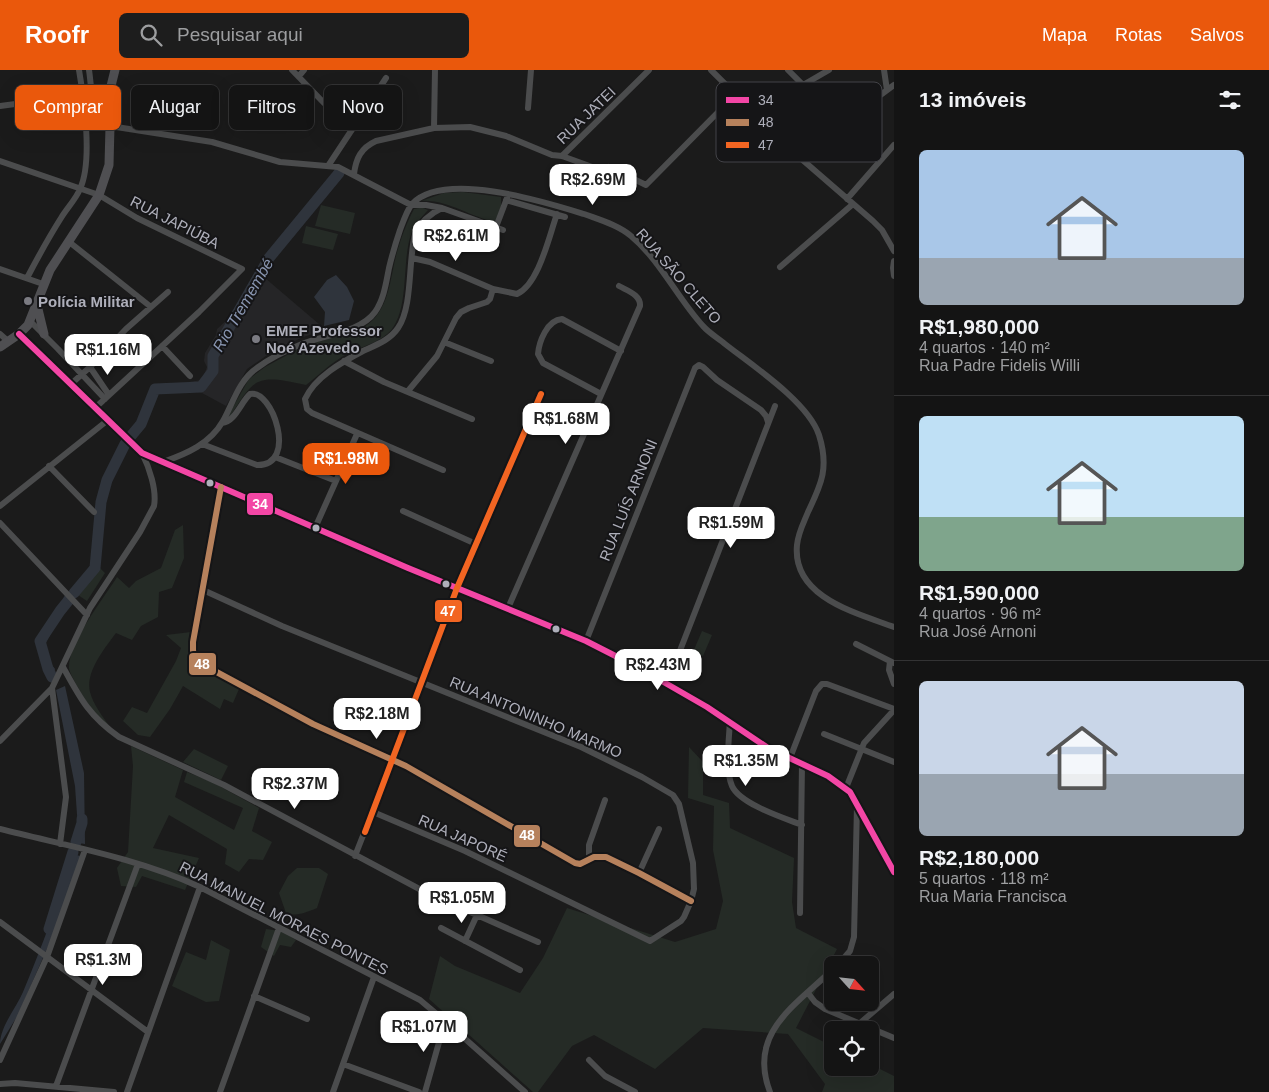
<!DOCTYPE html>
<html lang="pt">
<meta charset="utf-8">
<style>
body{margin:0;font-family:Arial,sans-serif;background:#1d1d1d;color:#f1f3f6;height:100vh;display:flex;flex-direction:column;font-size:19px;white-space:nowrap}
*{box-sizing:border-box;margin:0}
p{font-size:16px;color:#9d9ea0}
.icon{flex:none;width:28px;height:28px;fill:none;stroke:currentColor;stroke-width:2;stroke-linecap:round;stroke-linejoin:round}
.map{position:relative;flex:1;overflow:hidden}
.sheet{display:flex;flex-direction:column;background:#141414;width:375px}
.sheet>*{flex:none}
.guide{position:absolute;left:15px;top:15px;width:475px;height:45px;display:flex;gap:10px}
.needle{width:32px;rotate:117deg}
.buttons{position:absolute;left:824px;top:886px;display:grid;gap:10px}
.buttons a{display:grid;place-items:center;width:55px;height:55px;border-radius:8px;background:#141414;box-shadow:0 5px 20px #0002,0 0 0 1px #333334;font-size:25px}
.price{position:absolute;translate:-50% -42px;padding:0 11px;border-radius:10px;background:#fff;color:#222;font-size:16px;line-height:32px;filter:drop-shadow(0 1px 2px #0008)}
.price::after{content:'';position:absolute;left:50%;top:30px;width:15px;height:11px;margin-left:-8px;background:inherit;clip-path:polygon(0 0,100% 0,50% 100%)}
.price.current{background:#ea580c;color:#fff}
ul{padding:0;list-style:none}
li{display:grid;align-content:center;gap:10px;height:265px;padding:0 25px}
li+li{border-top:1px solid #333334}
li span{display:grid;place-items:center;height:155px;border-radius:8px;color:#555}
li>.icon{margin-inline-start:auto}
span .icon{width:90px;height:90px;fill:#fffc;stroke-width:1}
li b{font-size:21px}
h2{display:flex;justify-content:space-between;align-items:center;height:60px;padding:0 25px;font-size:21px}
.tag{padding:0 18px;border-radius:8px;background:#141414;box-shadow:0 5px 20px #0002,0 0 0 1px #333334;font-size:18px;line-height:45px}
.tag.current{background:#ea580c;color:#fff}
header{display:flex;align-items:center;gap:30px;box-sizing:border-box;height:70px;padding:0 25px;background:#ea580c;color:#fff}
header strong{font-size:24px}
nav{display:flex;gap:28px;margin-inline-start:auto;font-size:18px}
.search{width:350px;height:45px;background:#1d1d1d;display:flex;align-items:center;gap:12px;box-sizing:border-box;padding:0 18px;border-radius:8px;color:#9d9ea0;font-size:19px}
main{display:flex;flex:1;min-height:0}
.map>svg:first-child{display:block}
.built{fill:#252527}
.green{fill:#252b26}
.water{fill:#2f343c}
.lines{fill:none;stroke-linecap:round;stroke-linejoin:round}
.river{stroke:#2f343c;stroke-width:11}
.street{stroke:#4b4c4d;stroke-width:6}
.secondary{stroke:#4f4f52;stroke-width:9}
.bus-1-casing{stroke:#151517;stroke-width:10}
.bus-2-casing{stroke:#151517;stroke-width:10}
.bus-3-casing{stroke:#151517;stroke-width:10}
.bus-1{stroke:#f346a5;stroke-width:6}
.bus-2{stroke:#b6815c;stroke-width:6}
.bus-3{stroke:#f26522;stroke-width:6}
.poi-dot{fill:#7b7b82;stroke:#151517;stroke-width:2}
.bus-dot{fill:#aeafba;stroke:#151517;stroke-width:2}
.labels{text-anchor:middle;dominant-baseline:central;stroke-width:4;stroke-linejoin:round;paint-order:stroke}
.street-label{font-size:15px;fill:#aeafba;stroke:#151517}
.poi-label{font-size:15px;font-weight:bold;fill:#aeafba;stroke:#151517;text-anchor:start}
.water-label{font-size:16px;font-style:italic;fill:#8996b1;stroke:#151517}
.key{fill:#151517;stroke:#434348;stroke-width:1}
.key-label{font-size:14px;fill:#aeafba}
.line-badge{stroke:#151517;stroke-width:2}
.badge-label{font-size:14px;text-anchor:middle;font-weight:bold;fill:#fff}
</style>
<header>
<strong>Roofr</strong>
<div class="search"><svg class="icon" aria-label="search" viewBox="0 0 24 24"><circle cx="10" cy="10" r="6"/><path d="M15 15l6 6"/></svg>Pesquisar aqui</div>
<nav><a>Mapa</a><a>Rotas</a><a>Salvos</a></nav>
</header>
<main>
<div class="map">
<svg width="894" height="1022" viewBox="0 0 894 1022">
<rect width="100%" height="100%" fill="#1b1b1b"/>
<path class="built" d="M258 202 326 260 303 267 273 281 247 299 226 336 191 317 189 312 202 310 207 297 204 291 205 283 216 265 217 259 230 247 248 223Z"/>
<path class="green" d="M463 122 501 127V137L495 152C470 147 447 129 421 131L444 123Z
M321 135 355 143 350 164 315 156Z
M419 138H423L428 140C422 147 415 153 412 162 401 189 410 235 392 259 382 272 360 277 345 285 331 293 319 305 306 315 255 304 255 307 228 350L225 351 249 309 265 297 304 276 359 260C387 246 389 217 395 190 399 173 406 154 414 139Z
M306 156 338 164 333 180 302 173Z
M183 455 184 488 172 518 159 522 158 547 141 556 132 570 116 563C105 578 85 602 90 622 93 634 103 647 110 657 104 652 97 647 93 641 88 635 69 604 69 598 68 573 104 528 117 507L129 518 136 511 161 498 175 460Z
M98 496 105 503 87 531 78 525Z
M702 561 712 565 703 586 693 582Z
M191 562 192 591 239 619 233 633 224 629 220 639 183 616 170 639 150 667 138 665 123 651 132 637 147 643 176 591 181 578 166 565Z
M131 676 183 700 175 727 234 760 243 738 184 712 187 702 212 712 259 738 252 761 272 772 263 790 249 789 239 802 225 794 227 779 169 745 153 778 199 788 185 820 142 806 136 817 121 816 117 798 128 782 133 696Z
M689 677 703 692V725L729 733 730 758 794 788 792 832 796 858 837 879 796 958 832 976V998H870V994L894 1006V1022H822L825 1014 788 964 703 958 655 999 594 965 572 976 538 1022H533L429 929 440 886 455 896 520 923 543 888 567 838 675 872 716 859 723 831 713 780 714 736 688 728Z
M194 679 228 696 221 710 183 692Z
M297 798H319L328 804 317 838C307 842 297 847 286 843L279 823 288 806Z
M266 859 281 861 296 870 291 877 280 875 274 886 261 877Z
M211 870 230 880 219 931 206 932 172 916 186 882 206 890Z"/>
<path class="water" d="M336 205 347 217 354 231 349 250 324 256 325 242 314 227 327 210Z
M65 525 68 529 44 577 49 591 55 599 51 608 48 601 41 576Z
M65 616 84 703 85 774 79 773 75 716 56 620Z
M75 785 81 786 49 874 18 945 0 974C0 957 16 938 23 922 42 877 58 831 75 785Z"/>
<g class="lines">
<path class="river" d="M131 366 141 354 155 319 201 317 213 301V286L269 188 339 103
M74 523 95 498 101 432 107 410 125 374
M52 607 48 599 40 571 60 541 68 531
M76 772 82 753V749
M49 859 73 782"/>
<path class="street" d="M89 0C91 12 92 42 99 51 101 55 106 55 110 56L212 72 280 92 338 97 411 135H426L442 138
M292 0 324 33 353 57
M711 0 798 86 873 151 882 160 894 181
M788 0 841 53
M884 0 887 20
M299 6 304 0
M803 15 829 0
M0 36 83 25
M528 38 531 0
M434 58 435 0
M562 86 649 0
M798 86 894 15
M0 91 99 125 137 148 242 199 199 242 95 338
M328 96 386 8
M609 97 646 115 735 25
M354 104C356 88 361 78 376 71L434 58 470 57 506 66 552 85 562 86 606 102
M847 129 894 75
M506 130 565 147
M496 157 507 128
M68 171 151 237
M412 188 430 192 493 219
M894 191 893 198 894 206
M780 197 853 134
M0 199 43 214
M27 208C38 187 49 167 61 148 67 138 76 129 80 119 93 91 84 30 79 0
M30 251 58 279 105 329
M0 264 9 272
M19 264 142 383 408 498 586 571 641 599 707 637 768 678 828 706 850 722 894 802
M444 272 491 291
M162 276 190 306
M344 291 384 312 472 349
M90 297 109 325
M71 314 90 297 126 259 168 222
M408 321 437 286 456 248 461 242 469 238 487 232 490 229 493 219 517 224C539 214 549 166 557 144
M601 324 543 293 538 284C539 272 547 250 562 249L621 281
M202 374 257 395C299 396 272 318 250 324 241 332 235 352 222 353
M275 387 336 411
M163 392C186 384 210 374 223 351 233 333 239 310 257 298 270 288 287 280 302 274 324 265 361 262 375 242 384 229 386 213 389 198 392 185 396 172 400 160 403 152 407 140 412 134 444 100 545 132 584 144 600 150 618 155 631 166 660 190 678 229 703 256 709 263 718 268 725 274 753 296 808 332 819 365 829 397 822 413 808 442 804 452 798 463 797 475 792 527 856 543 894 557
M49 396 94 442
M443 400 312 343 307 339 305 329C315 307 342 292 363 281 376 275 390 270 398 258 413 236 408 191 415 164 421 152 429 144 442 138L503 160
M221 417 193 572V581L198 592 313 654 406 696 575 793 580 794 594 787H606L639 803 691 831
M0 436 108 350
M403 441 476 474
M0 453 87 545
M315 458 357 364
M203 520 282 556 581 677 642 707 673 725 679 734 693 793 694 819 691 831 684 847 681 851 650 871 465 781 373 742
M508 538 640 236C641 225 628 221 619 216
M586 571 695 298 699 295 703 297 717 310 761 340 766 346 768 352
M856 574 894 593
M890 591 889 600 894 614
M63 597C80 628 89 646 119 667L224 715 425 822 538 872
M667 614 775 336
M52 618 66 727 60 774
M730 651C729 669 725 700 732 716 740 734 784 748 802 755
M824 664 894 692
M0 671 52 618 90 538 140 462 154 436C157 420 149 397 142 383
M790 688 816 621 822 614H827L894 639
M846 718 864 673 894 640
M0 759C67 776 137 788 200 817L420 930 445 951 525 1022
M355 786 393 689 457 518 541 324
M589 788V775L605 730
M639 803 659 759
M800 843 802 693
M0 852 148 962
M441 858 520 900
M465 871 477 845
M838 895 850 881 854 867 857 735
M808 923 815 932 825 939 894 968
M254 926 307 949
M859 954 894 924
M0 990 47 887 85 780
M589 990 605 1006 635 1022
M343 994 419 1022
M0 1014 15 1013 114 1022
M56 1016 138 794
M127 1022 200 817
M220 1022 279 858
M333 1022 374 907
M425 1022 445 951
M770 1022C747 963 796 935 832 900"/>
<path class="secondary" d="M37 235 44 264
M0 277 19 264 28 255 50 200 99 125 109 95 110 56 107 47 110 20 115 0"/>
<g class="bus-1-casing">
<path id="bus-1" d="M19 264 142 383 408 498 586 571 641 599 707 637 768 678 828 706 850 722 894 802"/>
</g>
<g class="bus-2-casing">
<path id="bus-2" d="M221 417 193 572V581L198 592 313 654 406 696 575 793 580 794 594 787H606L639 803 691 831"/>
</g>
<g class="bus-3-casing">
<path id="bus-3" d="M365 762 457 518 541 324"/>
</g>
<use href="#bus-1" class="bus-1"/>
<use href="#bus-2" class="bus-2"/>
<use href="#bus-3" class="bus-3"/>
</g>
<g class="poi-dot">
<circle cx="28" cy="231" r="5"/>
<circle cx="256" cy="269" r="5"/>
</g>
<g class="bus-dot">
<circle cx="210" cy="413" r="4.5"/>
<circle cx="316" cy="458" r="4.5"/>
<circle cx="446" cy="514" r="4.5"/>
<circle cx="556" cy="559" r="4.5"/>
</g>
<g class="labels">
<g class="street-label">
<text transform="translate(586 45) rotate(-44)">RUA JATEI</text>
<text transform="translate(175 152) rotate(27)">RUA JAPIÚBA</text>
<text transform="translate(679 206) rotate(49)">RUA SÃO CLETO</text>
<text transform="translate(628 430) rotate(-68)">RUA LUÍS ARNONI</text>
<text transform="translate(536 647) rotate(23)">RUA ANTONINHO MARMO</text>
<text transform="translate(463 768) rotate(24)">RUA JAPORÉ</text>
<text transform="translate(284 848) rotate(27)">RUA MANUEL MORAES PONTES</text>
</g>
<g class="poi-label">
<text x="38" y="231">Polícia Militar</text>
<text x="266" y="260">EMEF Professor<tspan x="266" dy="17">Noé Azevedo</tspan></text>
</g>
<g class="water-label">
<text transform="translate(243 235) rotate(-60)">Rio Tremembé</text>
</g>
</g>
<rect x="716" y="12" width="166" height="80" rx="8" class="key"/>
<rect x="726" y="27" width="23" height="6" fill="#f346a5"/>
<rect x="726" y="49" width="23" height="7" fill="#b6815c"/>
<rect x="726" y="72" width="23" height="6" fill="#f26522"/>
<g class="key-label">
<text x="758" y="35">34</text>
<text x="758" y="57">48</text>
<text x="758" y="80">47</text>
</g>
<g class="line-badge">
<rect x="246" y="422" width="28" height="24" rx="5" fill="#f346a5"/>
<rect x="434" y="529" width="29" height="24" rx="5" fill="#f26522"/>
<rect x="188" y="582" width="29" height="24" rx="5" fill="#b6815c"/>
<rect x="513" y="754" width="28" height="24" rx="5" fill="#b6815c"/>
</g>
<g class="badge-label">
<text x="260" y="439">34</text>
<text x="448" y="546">47</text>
<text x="202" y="599">48</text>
<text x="527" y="770">48</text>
</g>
</svg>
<div class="buttons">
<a><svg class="needle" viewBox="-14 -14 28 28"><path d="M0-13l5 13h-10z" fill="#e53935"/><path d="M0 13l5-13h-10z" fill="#9d9ea0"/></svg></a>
<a><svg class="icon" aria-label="locate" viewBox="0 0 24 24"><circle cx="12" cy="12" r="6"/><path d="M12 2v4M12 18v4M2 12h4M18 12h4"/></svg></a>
</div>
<b class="price" style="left:593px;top:136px">R$2.69M</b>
<b class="price" style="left:456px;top:192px">R$2.61M</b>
<b class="price" style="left:108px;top:306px">R$1.16M</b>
<b class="price" style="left:566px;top:375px">R$1.68M</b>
<b class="price current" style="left:346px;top:415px">R$1.98M</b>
<b class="price" style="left:731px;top:479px">R$1.59M</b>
<b class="price" style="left:658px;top:621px">R$2.43M</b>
<b class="price" style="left:377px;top:670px">R$2.18M</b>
<b class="price" style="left:746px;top:717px">R$1.35M</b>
<b class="price" style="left:295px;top:740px">R$2.37M</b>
<b class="price" style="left:462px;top:854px">R$1.05M</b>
<b class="price" style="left:103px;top:916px">R$1.3M</b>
<b class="price" style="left:424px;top:983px">R$1.07M</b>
<div class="guide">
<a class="tag current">Comprar</a>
<a class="tag">Alugar</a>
<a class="tag">Filtros</a>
<a class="tag">Novo</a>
</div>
</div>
<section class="sheet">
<h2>13 imóveis<svg class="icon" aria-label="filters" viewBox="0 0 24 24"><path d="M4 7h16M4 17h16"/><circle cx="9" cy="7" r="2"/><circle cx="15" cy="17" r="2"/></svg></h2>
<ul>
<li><span style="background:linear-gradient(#a9c7e8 70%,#9aa5b1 0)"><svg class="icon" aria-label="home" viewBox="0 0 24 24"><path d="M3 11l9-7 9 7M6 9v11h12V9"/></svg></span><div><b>R$1,980,000</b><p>4 quartos · 140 m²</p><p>Rua Padre Fidelis Willi</p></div></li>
<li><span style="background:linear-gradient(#bfe0f5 65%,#7fa58c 0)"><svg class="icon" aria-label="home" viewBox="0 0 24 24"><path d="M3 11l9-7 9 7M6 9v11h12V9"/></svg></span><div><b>R$1,590,000</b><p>4 quartos · 96 m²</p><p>Rua José Arnoni</p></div></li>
<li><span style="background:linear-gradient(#c9d6e8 60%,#9aa5b1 0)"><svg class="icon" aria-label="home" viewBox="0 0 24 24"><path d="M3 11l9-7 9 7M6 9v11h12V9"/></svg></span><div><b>R$2,180,000</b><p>5 quartos · 118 m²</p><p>Rua Maria Francisca</p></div></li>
</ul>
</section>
</main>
